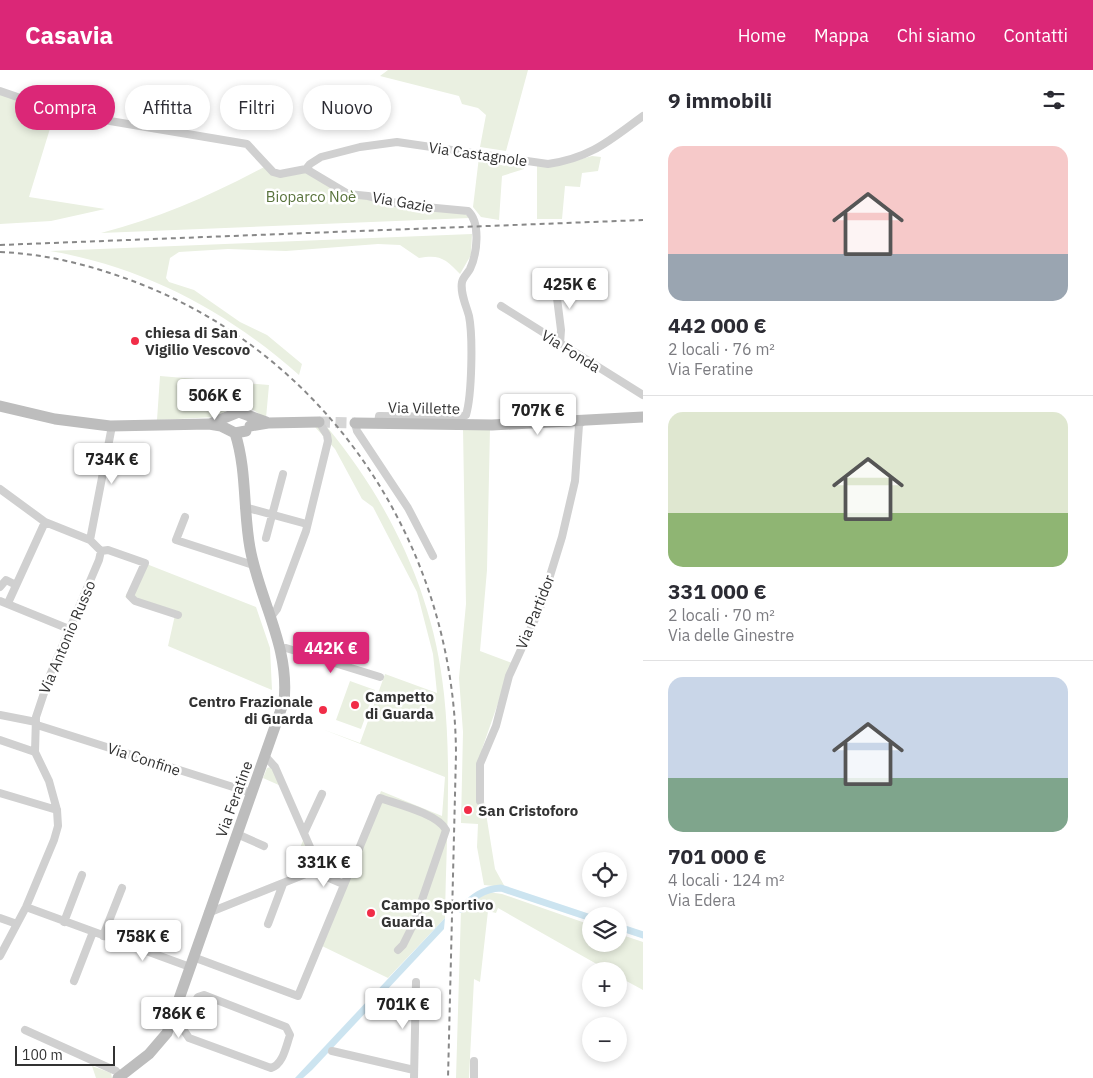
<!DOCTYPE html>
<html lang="it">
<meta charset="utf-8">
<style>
body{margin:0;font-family:"IBM Plex Sans",sans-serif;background:#f7f7f7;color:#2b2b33;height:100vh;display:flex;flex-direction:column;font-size:19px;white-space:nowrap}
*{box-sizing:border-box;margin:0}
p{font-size:16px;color:#7c7c81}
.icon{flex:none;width:28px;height:28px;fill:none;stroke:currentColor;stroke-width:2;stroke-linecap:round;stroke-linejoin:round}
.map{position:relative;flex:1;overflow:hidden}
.sheet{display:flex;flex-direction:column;background:#fff;width:450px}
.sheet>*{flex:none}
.banner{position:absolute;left:15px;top:15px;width:475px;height:45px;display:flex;gap:10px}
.buttons{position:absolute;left:582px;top:782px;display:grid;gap:10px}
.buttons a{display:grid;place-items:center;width:45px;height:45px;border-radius:50%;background:#fff;box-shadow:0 2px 8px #0003;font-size:25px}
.scale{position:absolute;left:15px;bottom:12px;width:100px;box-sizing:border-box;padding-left:5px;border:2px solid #333;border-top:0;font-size:14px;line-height:18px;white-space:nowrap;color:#333;-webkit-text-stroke:4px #fff;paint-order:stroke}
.price{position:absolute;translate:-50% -42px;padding:0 11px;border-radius:5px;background:#fff;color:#222;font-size:16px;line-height:32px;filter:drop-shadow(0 1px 2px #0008)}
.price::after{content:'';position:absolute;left:50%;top:30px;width:15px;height:11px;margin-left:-8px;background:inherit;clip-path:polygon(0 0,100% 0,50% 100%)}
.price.current{background:#db2777;color:#fff}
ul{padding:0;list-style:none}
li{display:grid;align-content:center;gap:10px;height:265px;padding:0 25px}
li+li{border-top:1px solid #e1e1e2}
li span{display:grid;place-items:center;height:155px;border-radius:15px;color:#555}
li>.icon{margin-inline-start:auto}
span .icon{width:90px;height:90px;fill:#fffc;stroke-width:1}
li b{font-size:21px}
h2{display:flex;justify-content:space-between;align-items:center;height:60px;padding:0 25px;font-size:21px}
.chip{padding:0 18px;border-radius:22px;background:#fff;box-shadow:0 2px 8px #0003;font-size:18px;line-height:45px}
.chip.current{background:#db2777;color:#fff}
header{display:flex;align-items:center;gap:30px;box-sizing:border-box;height:70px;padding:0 25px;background:#db2777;color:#fff}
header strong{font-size:24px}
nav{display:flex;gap:28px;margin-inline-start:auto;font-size:18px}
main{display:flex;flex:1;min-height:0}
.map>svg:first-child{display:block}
.green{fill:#eaf0e1}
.water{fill:#cce4f0}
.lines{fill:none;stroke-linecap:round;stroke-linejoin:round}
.canal{stroke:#cce4f0;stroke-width:7}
.secondary-tunnel{stroke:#d6d6d6;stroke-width:11;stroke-dasharray:11 5.5;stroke-linecap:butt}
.street{stroke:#d0d0d0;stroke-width:8}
.secondary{stroke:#bdbdbd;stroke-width:11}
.rail{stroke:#888;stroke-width:2;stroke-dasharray:5 4;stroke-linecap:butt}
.poi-dot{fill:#f12d48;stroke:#fff;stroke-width:2}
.labels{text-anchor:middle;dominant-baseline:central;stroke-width:5;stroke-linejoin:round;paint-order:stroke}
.street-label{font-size:15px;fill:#333;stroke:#fff}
.park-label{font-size:15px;fill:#59733c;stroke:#fff}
.poi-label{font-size:15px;font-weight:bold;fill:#333;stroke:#fff;text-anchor:start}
</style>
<header>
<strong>Casavia</strong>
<nav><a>Home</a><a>Mappa</a><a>Chi siamo</a><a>Contatti</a></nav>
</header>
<main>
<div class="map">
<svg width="643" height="1008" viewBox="0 0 643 1008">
<rect width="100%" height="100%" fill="#fff"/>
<path class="green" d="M388 0H528L506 81 480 77 486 45 478 38 462 34 459 26 380 6Z
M0 24 56 39 29 127 105 139 51 151 0 154Z
M592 86 601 87 598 101 582 103 580 117 565 116 562 149H537V94H564Z
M479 87 524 93V99L502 106 499 150 481 147 473 137Z
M266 96 270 102 305 101 342 123 402 137 465 144 470 148 101 163C160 148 212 125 266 96Z
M472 164 471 185 460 204C446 189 440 184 419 188L400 175 378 174 286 181 228 179 179 182 170 188 166 208 169 212 194 220 240 252 267 265 302 294 299 305C228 242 145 197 50 181Z
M160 306 269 315 266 348 247 336 236 335 216 347 157 350Z
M315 357H327C390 433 434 525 444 624 452 698 446 774 445 848L388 908 322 876 381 721 442 746 445 707 322 659 360 673 385 604 437 623 433 584 417 522 373 437 362 429 335 379Z
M463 358H490L487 500 480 581 512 593 482 679 481 729 484 731 495 799 505 817 484 815 477 777 478 754 461 753 463 662 459 608 466 534Z
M144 493 256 537 270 578 272 620 168 576 175 545 125 527Z
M350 611 375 620 361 659 336 650Z
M271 697 272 698 281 716 263 708 267 698Z
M304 768 314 792 311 798 288 808Z
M488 822 502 824 591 855V874H619V864L643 872V920L619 907V901H609L498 838 496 843 488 841 480 912 474 909 469 1008H456L461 840 479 825Z
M92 996 111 1003 112 1008H96Z"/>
<path class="water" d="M445 848 444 859 312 1000 303 1008H295Z"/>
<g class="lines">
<path class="canal" d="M461 839C473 827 483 819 501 818L591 848
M619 857 643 865"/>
<path class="secondary-tunnel" d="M319 352 355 353"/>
<path class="street" d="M0 21 32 32 110 51 247 74 273 102 280 104 306 99 348 124 368 126 404 135 468 141C481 153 477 184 470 199 468 203 463 207 462 212 460 223 466 235 469 246 473 266 472 325 466 345L461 347 379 346 378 353
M306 99 310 94 321 87 360 77 397 72 548 94C591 88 610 70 643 46
M552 216 556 220 561 260 560 274
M501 236 643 325
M355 353 357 361 408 438 433 486
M0 419 45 452 90 470 101 481 108 480 145 493 130 526 135 531 178 545
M244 437 303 453
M185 447 176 470 253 495
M266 468 283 404
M90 470 112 356
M0 517 6 510 16 515
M0 531 69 559
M8 533 45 452
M270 548 277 539 306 461 328 371 327 365 319 352
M281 579 286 578 380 607
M0 645 36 652
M37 655 252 723
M0 670 35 682
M265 686 275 697 317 793 347 805
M0 723 57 740
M480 731V694L496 656 509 606 540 538 562 467 575 411 579 355 583 351
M304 763 322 724
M237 764 264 776
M313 801 343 814
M26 837 190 897
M208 843 313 801 317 793
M0 848 17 854
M64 852 82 805
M268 854 283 814
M103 866 122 818
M0 886 26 837 54 770 58 756 57 740 49 711 35 682 36 647 50 605 99 490 101 481
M193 887 298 926 380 728C397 734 438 744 446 760L414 853 403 875 398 880
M74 911 93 862
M176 941 187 947 183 959 189 968 271 998C283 995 286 976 290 965L286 957 204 925 198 927 189 941 177 937
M25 960 116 1001 121 1006
M332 981 414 1000
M414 1008 416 912
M474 1008V991"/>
<path class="secondary" d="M0 336 55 349 110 356 209 354 221 356 235 363 246 361
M212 353 239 342 266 352
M355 353 492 355 643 347
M250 356 268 353 319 352
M118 1008 149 984 167 963 284 631C290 577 259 529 250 478 243 440 247 400 235 363"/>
<path class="rail" d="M0 175 643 150
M0 182C49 184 98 197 143 215 334 291 455 481 456 684L448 1008"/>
</g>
<g class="poi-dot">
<circle cx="135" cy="271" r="5"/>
<circle cx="355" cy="635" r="5"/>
<circle cx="323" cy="640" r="5"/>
<circle cx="468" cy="740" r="5"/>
<circle cx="371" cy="843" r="5"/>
</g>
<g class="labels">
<g class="street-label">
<text transform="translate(478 84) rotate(8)">Via Castagnole</text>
<text transform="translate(403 132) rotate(10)">Via Gazie</text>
<text transform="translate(571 281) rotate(32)">Via Fonda</text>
<text transform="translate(424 338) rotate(1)">Via Villette</text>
<text transform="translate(535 542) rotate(-68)">Via Partidor</text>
<text transform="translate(67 567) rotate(-67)">Via Antonio Russo</text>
<text transform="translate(144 689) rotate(18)">Via Confine</text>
<text transform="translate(234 729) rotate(-70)">Via Feratine</text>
</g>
<g class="park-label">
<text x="311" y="126">Bioparco Noè</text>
</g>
<g class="poi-label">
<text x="145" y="262">chiesa di San<tspan x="145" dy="17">Vigilio Vescovo</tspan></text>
<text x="365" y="626">Campetto<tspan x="365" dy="17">di Guarda</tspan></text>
<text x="313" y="631" text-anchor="end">Centro Frazionale<tspan x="313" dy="17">di Guarda</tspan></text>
<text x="478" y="740">San Cristoforo</text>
<text x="381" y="834">Campo Sportivo<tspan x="381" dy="17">Guarda</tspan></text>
</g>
</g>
</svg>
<div class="buttons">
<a><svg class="icon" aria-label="locate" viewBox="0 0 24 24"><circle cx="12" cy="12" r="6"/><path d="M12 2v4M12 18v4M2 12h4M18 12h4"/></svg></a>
<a><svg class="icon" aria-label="layers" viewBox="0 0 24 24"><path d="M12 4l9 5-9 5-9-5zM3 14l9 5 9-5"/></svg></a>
<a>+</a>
<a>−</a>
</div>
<div class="scale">100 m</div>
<b class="price" style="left:570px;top:240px">425K €</b>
<b class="price" style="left:215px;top:351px">506K €</b>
<b class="price" style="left:538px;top:366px">707K €</b>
<b class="price" style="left:112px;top:415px">734K €</b>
<b class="price current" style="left:331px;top:604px">442K €</b>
<b class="price" style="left:324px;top:818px">331K €</b>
<b class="price" style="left:143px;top:892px">758K €</b>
<b class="price" style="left:403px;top:960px">701K €</b>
<b class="price" style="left:179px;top:969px">786K €</b>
<div class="banner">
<a class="chip current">Compra</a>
<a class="chip">Affitta</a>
<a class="chip">Filtri</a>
<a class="chip">Nuovo</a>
</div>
</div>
<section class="sheet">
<h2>9 immobili<svg class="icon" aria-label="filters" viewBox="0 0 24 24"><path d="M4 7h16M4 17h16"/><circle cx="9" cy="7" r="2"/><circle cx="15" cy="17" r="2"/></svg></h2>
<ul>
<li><span style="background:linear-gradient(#f6c9c9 70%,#9aa5b1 0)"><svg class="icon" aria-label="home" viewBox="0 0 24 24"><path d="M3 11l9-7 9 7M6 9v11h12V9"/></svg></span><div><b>442 000 €</b><p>2 locali · 76 m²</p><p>Via Feratine</p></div></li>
<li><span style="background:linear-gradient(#dfe7d0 65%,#8fb573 0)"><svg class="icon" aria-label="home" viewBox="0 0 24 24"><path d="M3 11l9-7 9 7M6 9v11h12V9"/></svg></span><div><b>331 000 €</b><p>2 locali · 70 m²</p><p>Via delle Ginestre</p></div></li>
<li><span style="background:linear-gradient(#c9d6e8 65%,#7fa58c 0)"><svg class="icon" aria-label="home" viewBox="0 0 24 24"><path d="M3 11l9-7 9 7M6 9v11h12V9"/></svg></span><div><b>701 000 €</b><p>4 locali · 124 m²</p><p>Via Edera</p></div></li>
</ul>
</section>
</main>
